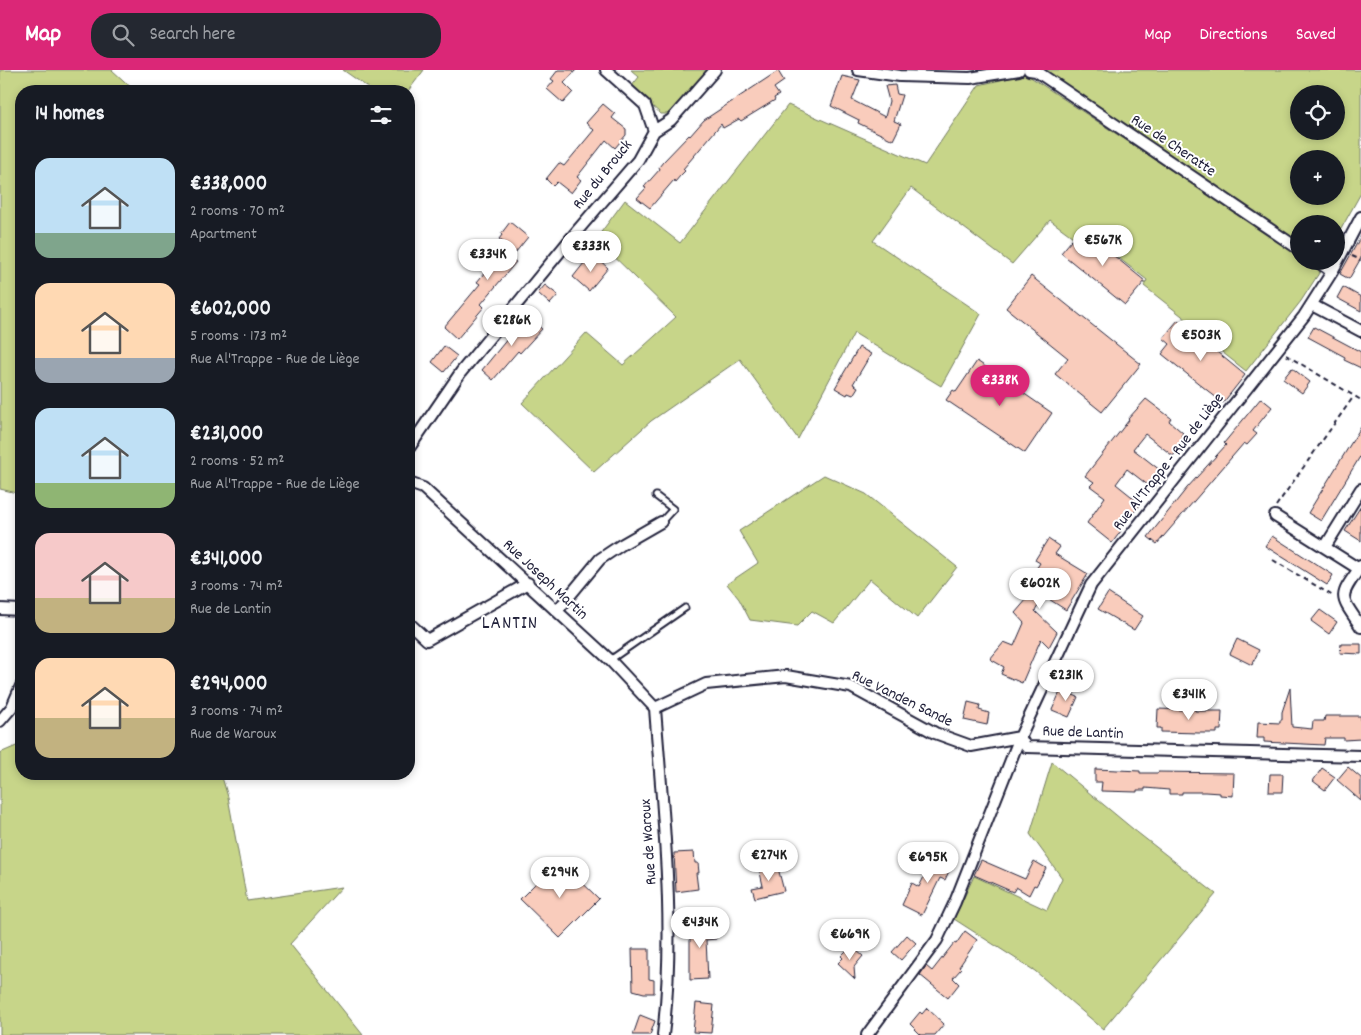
<!DOCTYPE html>
<meta charset="utf-8">
<style>
body{margin:0;font-family:Dekko,sans-serif;background:#242831;color:#f1f3f6;height:100vh;display:flex;flex-direction:column;font-size:19px;white-space:nowrap}
*{box-sizing:border-box;margin:0}
p{font-size:16px;color:#9ea1a6}
.icon{flex:none;width:28px;height:28px;fill:none;stroke:currentColor;stroke-width:2;stroke-linecap:round;stroke-linejoin:round}
.map{position:relative;flex:1;overflow:hidden}
.details{position:absolute;left:15px;top:15px;width:400px;height:695px;display:flex;flex-direction:column;background:#171b24;border-radius:20px;box-shadow:0 2px 8px #0003}
.details>*{flex:none}
.controls{position:absolute;left:1290px;top:15px;display:grid;gap:10px}
.controls a{display:grid;place-items:center;width:55px;height:55px;border-radius:50%;background:#171b24;box-shadow:0 2px 8px #0003;font-size:25px}
.price{position:absolute;translate:-50% -42px;padding:0 11px;border-radius:18px;background:#fff;color:#222;font-size:16px;line-height:32px;filter:drop-shadow(0 1px 2px #0008)}
.price::after{content:'';position:absolute;left:50%;top:30px;width:15px;height:11px;margin-left:-8px;background:inherit;clip-path:polygon(0 0,100% 0,50% 100%)}
.price.on{background:#db2777;color:#fff}
ul{padding:0;list-style:none}
li{display:flex;align-items:center;gap:15px;height:125px;padding:0 20px}
li span{display:grid;place-items:center;flex:none;width:140px;height:100px;border-radius:15px;color:#555}
li>.icon{margin-inline-start:auto}
span .icon{width:60px;height:60px;fill:#fffc;stroke-width:1}
li b{font-size:21px}
h2{display:flex;justify-content:space-between;align-items:center;height:60px;padding:0 20px;font-size:21px}
header{display:flex;align-items:center;gap:30px;box-sizing:border-box;height:70px;padding:0 25px;background:#db2777;color:#fff}
header strong{font-size:24px}
nav{display:flex;gap:28px;margin-inline-start:auto;font-size:18px}
.search{width:350px;height:45px;background:#242831;display:flex;align-items:center;gap:12px;box-sizing:border-box;padding:0 18px;border-radius:20px;color:#9ea1a6;font-size:19px}
.map>svg:first-child{display:block}
.green{fill:#c7d589;stroke:#747c62;fill-rule:evenodd}
.building{fill:#f9ccbc;stroke:#22223b}
.lines{fill:none;stroke-linecap:round;stroke-linejoin:round}
.lane-casing{stroke:#22223b;stroke-width:9}
.street-casing{stroke:#22223b;stroke-width:14}
.path{stroke:#22223b;stroke-width:2;stroke-dasharray:5 4;stroke-linecap:butt}
.lane{stroke:#fff;stroke-width:5}
.street{stroke:#fff;stroke-width:10}
.labels{text-anchor:middle;dominant-baseline:central;stroke-width:4;stroke-linejoin:round;paint-order:stroke}
.street-label{font-size:16px;fill:#22223b;stroke:#fff}
.quarter-label{font-size:19px;letter-spacing:1px;fill:#22223b;stroke:#fff}
</style>
<header>
<strong>Map</strong>
<div class="search"><svg class="icon" aria-label="search" viewBox="0 0 24 24"><circle cx="10" cy="10" r="6"/><path d="M15 15l6 6"/></svg>Search here</div>
<nav><a>Map</a><a>Directions</a><a>Saved</a></nav>
</header>
<div class="map">
<svg width="1361" height="965" viewBox="0 0 1361 965">
<rect width="100%" height="100%" fill="#fff"/>
<filter id="ink" filterUnits="userSpaceOnUse"><feTurbulence type="fractalNoise" baseFrequency=".02" numOctaves="2"/><feDisplacementMap in="SourceGraphic" scale="10" xChannelSelector="R" yChannelSelector="G"/><feConvolveMatrix kernelMatrix="1 2 1 2 8 2 1 2 1" color-interpolation-filters="sRGB"/></filter>
<g filter="url(#ink)">
<path class="green" d="M0 0H112L135 21H21V424L0 419Z
M343 0H424L408 21H373Z
M631 0H709L674 40 667 44H661L631 17 639 7Z
M1044 0H1361V123L1336 168V154H1299V172ZM1299 24H1336V61H1299ZM1299 89H1336V126H1299Z
M1026 4 1299 185V191H1308L1321 200 1301 231 1246 301 1194 260 1196 257 1144 216 1147 210 1080 158 1073 167 1050 150 1012 194 911 118 873 171 981 244 941 316 854 263 798 369 740 289 651 351 594 402 522 333 586 263 623 295 676 247 596 169 625 130 680 173 788 35 925 95 979 15Z
M824 405 866 424 957 497 917 548 870 509 834 553 812 541 797 556 750 550 739 529 727 514 758 493 739 461Z
M21 674V704H221L228 727 247 831 342 817 290 874 363 965H0V683Z
M1052 692 1133 759 1216 824 1103 959 1035 901 954 849 974 806 1047 840 1062 808 1030 764Z"/>
<path class="building" d="M558 0H576L564 13 573 22 563 33 547 19 554 11 551 9Z
M778 1 784 11 774 18 779 25 774 28 775 30 741 51 739 49 723 58 721 54 683 99 685 101 680 106 675 112 674 110 650 138 637 128 646 118 644 117 660 99 659 97 663 92 689 65 690 66 704 50Z
M842 6 860 10 852 30 885 47 889 31 885 16 895 15 897 24 902 25 894 51 901 54 893 70 858 53 859 50 831 36Z
M603 34 615 44 612 48 626 59V65L615 78 606 70 577 107 581 110 571 123 557 112 553 116 546 109 559 93 564 96 594 60 586 53Z
M510 152 528 167 511 188 516 192 481 234 484 237 457 269 444 257 480 214 477 212 507 175 499 169 502 165 501 164Z
M1081 159 1145 211 1125 235 1061 183Z
M1361 166V188L1349 209 1340 204Z
M595 186 608 198 589 221 573 207 584 193 587 196Z
M1031 206 1141 294 1102 342 1055 304 1068 288 1006 238Z
M545 215 558 225 550 234 538 223Z
M1343 217 1361 227V241L1337 228Z
M526 246 542 259 520 283 518 281 493 310 482 300Z
M1178 250 1245 305 1223 333 1162 284 1170 274 1163 268Z
M1314 257 1361 282V298L1344 290 1345 287 1308 267Z
M444 276 457 286 444 302 432 292Z
M859 277 871 284 853 314 858 317 853 325 848 323 847 325 835 318Z
M977 291 1052 343 1025 383 946 330 953 320 956 322Z
M1292 298 1310 312 1302 323 1283 309Z
M1261 328 1272 337 1253 361 1257 364 1247 375 1244 373 1157 474 1148 467 1187 418 1226 375 1224 373Z
M1146 329 1171 348 1169 351 1183 363 1181 366 1186 370 1173 386 1145 364 1133 379 1165 404 1153 419 1127 399 1116 414 1141 434 1119 459 1121 461 1112 473 1087 453 1105 427 1090 416 1094 412 1085 406 1129 350 1128 349Z
M1361 357V385L1321 451 1308 443Z
M1361 436V471L1345 461Z
M1272 466 1333 505 1327 515 1265 476Z
M1048 469 1060 477 1055 484 1088 504 1066 540 1044 526 1035 541 1057 562 1049 577 1041 569 1022 613 1001 604 1004 597 990 589 1004 572 1014 576 1024 553 1015 543 1039 515 1027 513 1040 493 1035 490Z
M1108 523 1143 546 1134 560 1098 539Z
M1320 540 1337 552 1329 564 1311 551Z
M1237 569 1259 580 1252 595 1230 584Z
M1341 574H1361V584L1340 583Z
M1066 615 1076 620 1073 625 1078 627 1069 647 1052 640 1061 620 1063 621Z
M1290 618 1292 657 1312 659 1313 651H1324L1325 646H1361V669L1344 670V668H1325L1324 675 1264 672V668H1257L1258 652 1280 653V650H1282V642Z
M968 632 980 635 979 640 989 643 987 655 964 650Z
M1184 638 1195 639V641H1222L1221 660H1217V663H1199L1161 662V658H1157L1158 639 1184 640Z
M1348 697 1361 708V731L1337 710Z
M1322 698 1335 707 1325 720 1313 711Z
M1095 699 1140 701V703H1158V702L1234 703 1233 726 1220 725V723L1205 722H1182V724H1169V720L1145 718V720H1137V722L1101 721 1102 712H1095Z
M1270 704H1283L1282 722H1269Z
M694 782 695 793H698L699 803H696L698 819 676 822 674 783Z
M936 782 954 790 945 810 940 808 922 845 902 835 912 813 919 817Z
M559 790 599 829 560 868 520 829Z
M981 790 1025 809 1034 791 1046 798 1036 816 1034 815 1029 825 1016 817 1013 822 974 805Z
M777 794 784 821 755 828 752 818 763 816 759 798Z
M716 852V869L706 870 708 909 690 910V853Z
M965 861 977 870 959 897 961 899 953 908 959 914 948 928 920 905 926 896 932 901 954 873 956 874Z
M907 865 916 873 901 890 892 882Z
M851 876 863 886 854 897 855 909 838 893 843 888 841 886Z
M632 879H649V909L654 910V923H644L633 920Z
M696 933 714 935 711 963 693 962Z
M927 938 944 954 935 965H921L910 954 920 942 922 944Z
M640 945 655 951 650 965H633Z"/>
<g class="lines">
<g class="lane-casing">
<path id="lane" d="M656 426 673 439 661 452
M610 590 685 538"/>
</g>
<g class="street-casing">
<path id="street" d="M606 0 645 35 654 61
M858 0 900 6 970 8 1019 0
M1029 0 1036 1 1299 179
M1317 191 1332 202
M1312 235 1361 261
M409 378 461 302 577 161 638 90 654 61 671 50 715 0
M409 413 423 418 610 590 655 638
M1275 446 1359 499
M1325 477 1361 419
M1361 496C1338 529 1339 524 1361 557
M0 539 21 540
M557 541 600 489 621 475 661 452
M409 553 427 570 528 513
M655 638 706 614 786 606 851 617 935 663 971 676 1020 667
M655 638C663 746 676 857 663 965
M0 651 12 637 21 616
M1020 667 1026 677 1361 686
M867 965 937 870 955 832 1020 667 1091 515 1304 246 1332 202 1361 147"/>
</g>
<path class="path" d="M1352 186 1361 190
M1286 285 1361 330
M1276 436 1354 326
M1273 490 1333 526"/>
<use href="#lane" class="lane"/>
<use href="#street" class="street"/>
</g>
</g>
<g class="labels">
<g class="street-label">
<text transform="translate(1173 76) rotate(34)">Rue de Cheratte</text>
<text transform="translate(603 105) rotate(-51)">Rue du Brouck</text>
<text transform="translate(1169 392) rotate(-52)">Rue Al'Trappe - Rue de Liège</text>
<text transform="translate(545 510) rotate(43)">Rue Joseph Martin</text>
<text transform="translate(902 629) rotate(26)">Rue Vanden Sande</text>
<text transform="translate(1083 663) rotate(2)">Rue de Lantin</text>
<text transform="translate(649 772) rotate(-94)">Rue de Waroux</text>
</g>
<g class="quarter-label">
<text x="510" y="554">LANTIN</text>
</g>
</g>
</svg>
<div class="controls">
<a><svg class="icon" aria-label="locate" viewBox="0 0 24 24"><circle cx="12" cy="12" r="6"/><path d="M12 2v4M12 18v4M2 12h4M18 12h4"/></svg></a>
<a>+</a>
<a>−</a>
</div>
<b class="price" style="left:1103px;top:197px">€567K</b>
<b class="price" style="left:591px;top:203px">€333K</b>
<b class="price" style="left:488px;top:211px">€334K</b>
<b class="price" style="left:512px;top:277px">€286K</b>
<b class="price" style="left:1201px;top:292px">€503K</b>
<b class="price on" style="left:1000px;top:337px">€338K</b>
<b class="price" style="left:1040px;top:540px">€602K</b>
<b class="price" style="left:1066px;top:632px">€231K</b>
<b class="price" style="left:1189px;top:651px">€341K</b>
<b class="price" style="left:769px;top:812px">€274K</b>
<b class="price" style="left:928px;top:814px">€695K</b>
<b class="price" style="left:560px;top:829px">€294K</b>
<b class="price" style="left:700px;top:879px">€434K</b>
<b class="price" style="left:850px;top:891px">€669K</b>
<section class="details">
<h2>14 homes<svg class="icon" aria-label="filters" viewBox="0 0 24 24"><path d="M4 7h16M4 17h16"/><circle cx="9" cy="7" r="2"/><circle cx="15" cy="17" r="2"/></svg></h2>
<ul>
<li><span style="background:linear-gradient(#bfe0f5 75%,#7fa58c 0)"><svg class="icon" aria-label="home" viewBox="0 0 24 24"><path d="M3 11l9-7 9 7M6 9v11h12V9"/></svg></span><div><b>€338,000</b><p>2 rooms · 70 m²</p><p>Apartment</p></div></li>
<li><span style="background:linear-gradient(#ffd9b3 75%,#9aa5b1 0)"><svg class="icon" aria-label="home" viewBox="0 0 24 24"><path d="M3 11l9-7 9 7M6 9v11h12V9"/></svg></span><div><b>€602,000</b><p>5 rooms · 173 m²</p><p>Rue Al'Trappe - Rue de Liège</p></div></li>
<li><span style="background:linear-gradient(#bfe0f5 75%,#8fb573 0)"><svg class="icon" aria-label="home" viewBox="0 0 24 24"><path d="M3 11l9-7 9 7M6 9v11h12V9"/></svg></span><div><b>€231,000</b><p>2 rooms · 52 m²</p><p>Rue Al'Trappe - Rue de Liège</p></div></li>
<li><span style="background:linear-gradient(#f6c9c9 65%,#c2b280 0)"><svg class="icon" aria-label="home" viewBox="0 0 24 24"><path d="M3 11l9-7 9 7M6 9v11h12V9"/></svg></span><div><b>€341,000</b><p>3 rooms · 74 m²</p><p>Rue de Lantin</p></div></li>
<li><span style="background:linear-gradient(#ffd9b3 60%,#c2b280 0)"><svg class="icon" aria-label="home" viewBox="0 0 24 24"><path d="M3 11l9-7 9 7M6 9v11h12V9"/></svg></span><div><b>€294,000</b><p>3 rooms · 74 m²</p><p>Rue de Waroux</p></div></li>
</ul>
</section>
</div>
